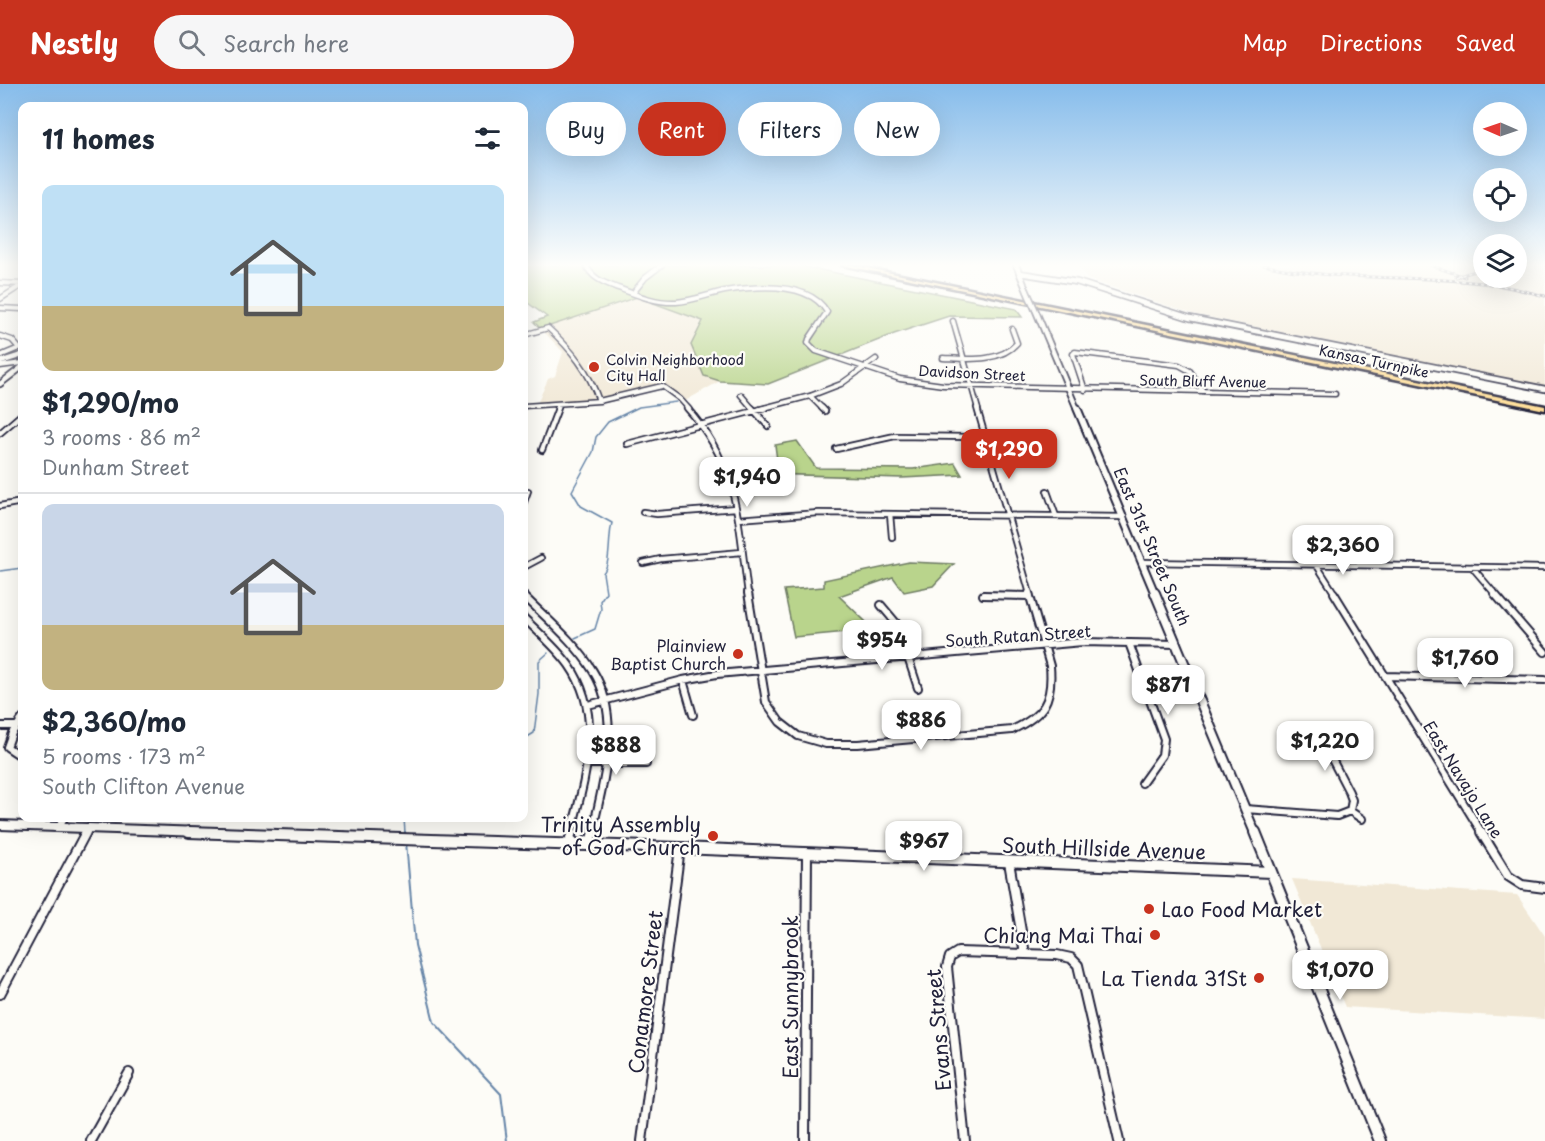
<!DOCTYPE html>
<meta charset="utf-8">
<style>
body{margin:0;font-family:"Playpen Sans",sans-serif;background:#f6f6f7;color:#1f2937;height:100vh;display:flex;flex-direction:column;font-size:22px;white-space:nowrap}
*{box-sizing:border-box;margin:0}
p{font-size:20px;color:#747a83}
.icon{flex:none;width:33px;height:33px;fill:none;stroke:currentColor;stroke-width:2;stroke-linecap:round;stroke-linejoin:round}
.map{position:relative;flex:1;overflow:hidden}
.details{position:absolute;left:18px;top:18px;width:510px;height:720px;display:flex;flex-direction:column;background:#fff;border-radius:12px;box-shadow:0 6px 24px #0002}
.details>*{flex:none}
.top-card{position:absolute;left:546px;top:18px;width:570px;height:54px;display:flex;gap:12px}
.needle{width:39px;rotate:272deg}
.tools{position:absolute;left:1473px;top:18px;display:grid;gap:12px}
.tools a{display:grid;place-items:center;width:54px;height:54px;border-radius:50%;background:#fff;box-shadow:0 6px 24px #0002;font-size:30px}
.price{position:absolute;translate:-50% -51px;padding:0 14px;border-radius:12px;background:#fff;color:#222;font-size:20px;line-height:39px;filter:drop-shadow(0 2px 3px #0008)}
.price::after{content:'';position:absolute;left:50%;top:36px;width:18px;height:14px;margin-left:-9px;background:inherit;clip-path:polygon(0 0,100% 0,50% 100%)}
.price.active{background:#c8321e;color:#fff}
ul{padding:0;list-style:none}
li{display:grid;align-content:center;gap:12px;height:318px;padding:0 24px}
li+li{border-top:2px solid #e0e1e3}
li span{display:grid;place-items:center;height:186px;border-radius:12px;color:#555}
li>.icon{margin-inline-start:auto}
span .icon{width:108px;height:108px;fill:#fffc;stroke-width:1}
li b{font-size:26px}
h2{display:flex;justify-content:space-between;align-items:center;height:72px;padding:0 24px;font-size:26px}
.chip{padding:0 21px;border-radius:27px;background:#fff;box-shadow:0 6px 24px #0002;font-size:21px;line-height:54px}
.chip.active{background:#c8321e;color:#fff}
header{display:flex;align-items:center;gap:36px;box-sizing:border-box;height:84px;padding:0 30px;background:#c8321e;color:#fff}
header strong{font-size:28px}
nav{display:flex;gap:33px;margin-inline-start:auto;font-size:21px}
.search{width:420px;height:54px;background:#f6f6f7;display:flex;align-items:center;gap:15px;box-sizing:border-box;padding:0 21px;border-radius:33px;color:#747a83;font-size:22px}
.map>svg:first-child{display:block}
.built{fill:#f1e8d6}
.green{fill:#b9d48c;stroke:#6e7b64;stroke-width:1.5}
.lines{fill:none;stroke-linecap:round;stroke-linejoin:round}
.stream-far1{stroke:#6685a8;stroke-width:1.5}
.stream{stroke:#6685a8;stroke-width:2}
.street-far3-casing{stroke:#22223b;stroke-width:7}
.street-far2-casing{stroke:#22223b;stroke-width:8}
.street-far1-casing{stroke:#22223b;stroke-width:10}
.street-casing{stroke:#22223b;stroke-width:12}
.secondary-far3-casing{stroke:#22223b;stroke-width:8}
.secondary-far2-casing{stroke:#22223b;stroke-width:10}
.secondary-far1-casing{stroke:#22223b;stroke-width:12}
.secondary-casing{stroke:#22223b;stroke-width:14}
.highway-casing{stroke:#22223b;stroke-width:5}
.street-far3{stroke:#fdfcf7;stroke-width:4}
.street-far2{stroke:#fdfcf7;stroke-width:4.5}
.street-far1{stroke:#fdfcf7;stroke-width:6}
.street{stroke:#fdfcf7;stroke-width:8}
.secondary-far3{stroke:#fdfcf7;stroke-width:4.5}
.secondary-far2{stroke:#fdfcf7;stroke-width:6}
.secondary-far1{stroke:#fdfcf7;stroke-width:8}
.secondary{stroke:#fdfcf7;stroke-width:10}
.highway{fill:#ffdd96;fill-rule:evenodd}
.rail-casing{stroke:#22223b;stroke-width:3}
.rail{stroke:#fdfcf7;stroke-width:1.5;stroke-dasharray:3;stroke-linecap:butt}
.secondary-bridge-casing{stroke:#22223b;stroke-width:8;stroke-linecap:butt}
.secondary-bridge{stroke:#fdfcf7;stroke-width:4.5}
.poi-dot{fill:#c8321e;stroke:#fdfcf7;stroke-width:2}
.labels{text-anchor:middle;dominant-baseline:central;stroke-width:4.5;stroke-linejoin:round;paint-order:stroke}
.far-poi-label{font-size:14px;fill:#22223b;stroke:#fdfcf7;text-anchor:start}
.far-street-label{font-size:14px;fill:#22223b;stroke:#fdfcf7}
.street-label{font-size:16px;fill:#22223b;stroke:#fdfcf7}
.poi-label{font-size:16px;fill:#22223b;stroke:#fdfcf7;text-anchor:end}
.near-poi-label{font-size:20px;fill:#22223b;stroke:#fdfcf7;text-anchor:end}
.near-street-label{font-size:20px;fill:#22223b;stroke:#fdfcf7}
</style>
<header>
<strong>Nestly</strong>
<div class="search"><svg class="icon" aria-label="search" viewBox="0 0 24 24"><circle cx="10" cy="10" r="6"/><path d="M15 15l6 6"/></svg>Search here</div>
<nav><a>Map</a><a>Directions</a><a>Saved</a></nav>
</header>
<div class="map">
<svg width="1545" height="1057" viewBox="0 0 1545 1057">
<rect width="100%" height="100%" fill="#fdfcf7"/>
<filter id="ink" filterUnits="userSpaceOnUse"><feTurbulence type="fractalNoise" baseFrequency=".0167" numOctaves="2"/><feDisplacementMap in="SourceGraphic" scale="12" xChannelSelector="R" yChannelSelector="G"/><feConvolveMatrix kernelMatrix="1 2 1 2 8 2 1 2 1" color-interpolation-filters="sRGB"/></filter>
<g filter="url(#ink)">
<path class="built" d="M1078 181H1483L1484 194H1516L1517 181H1545V302L1193 230 1087 195Z
M637 213 703 237 704 291 720 297 685 317 662 300 604 314 537 320 548 295 555 292 563 268 543 247 554 244 547 241Z
M1292 795 1517 811 1545 852V935L1345 923Z"/>
<path class="green" d="M524 181H796L1016 225 1022 233 949 232 894 250 768 300 720 297 704 292 691 261 703 237 637 213 541 245 534 238 547 233 524 216Z
M797 357 816 384 913 385 955 379 962 391 902 394 734 389 732 386 777 376 775 361Z
M909 478 954 480 933 502 904 508 893 493 839 512 866 538 868 546 794 553 784 506 824 503V496Z"/>
<g class="lines">
<path class="stream-far1" d="M0 487 22 484
M575 554 595 545 601 525 600 517 606 508 603 489C611 480 608 453 612 439L581 422 572 407 593 368 596 353 608 338 639 323 676 318
M524 655 534 649 539 610V577L548 569
M404 734 405 749"/>
<path class="stream" d="M405 748V751
M406 758 415 861 434 938 501 1010 507 1057"/>
<g class="street-far3-casing">
<path id="street-far3" d="M586 181C592 195 605 199 618 204 637 211 656 219 676 218 693 217 709 210 725 207 756 202 809 197 827 228L809 255 808 259 816 267 900 295 943 301 1335 310
M0 199 22 200
M633 209 645 194 662 181
M0 215 22 201
M0 224 22 225
M953 237 978 325
M524 251 548 244C571 265 589 287 599 317
M0 252 12 256 19 264 0 272
M943 274C967 275 1000 279 1017 259L1012 245
M0 282 22 279
M1085 306 1073 270 1075 268 1179 281 1190 287 1203 307
M741 311 753 325
M810 312 823 325
M524 322 599 317 662 302 680 315 689 325
M557 325 559 321
M760 325 810 312 841 300 876 275"/>
</g>
<g class="street-far2-casing">
<path id="street-far2" d="M687 324C739 382 738 437 748 510
M752 324 768 342
M822 324 825 327
M977 324 1030 510
M0 349 22 330
M627 360 766 324
M836 365 895 352 1041 354
M542 366 558 324
M1047 407 1056 432
M524 418 528 407
M0 422 22 418
M643 428 657 430 736 424
M890 430 892 453
M738 435 819 429 1124 433
M1142 478 1545 484
M643 479 661 475 742 468
M1316 480 1335 510
M524 483 541 474
M1472 483 1495 510"/>
</g>
<g class="street-far1-casing">
<path id="street-far1" d="M748 509 766 618 780 638 798 652 826 660H858L1012 646C1044 631 1053 617 1050 582L1029 509
M1334 509 1482 749
M1494 509 1545 568
M983 511 1030 512
M524 512C548 536 575 558 593 587 623 635 603 699 592 749
M881 521 897 540 918 604
M524 534C539 549 556 563 569 581 605 632 585 694 571 749
M1129 559 1164 655 1162 671 1142 699
M1385 592 1545 596
M683 596 693 631
M588 621 683 596 717 590 1083 558 1177 560
M22 635 12 649 7 663 22 673
M0 642H17
M1326 655 1325 662 1349 708 1352 716 1350 727
M587 680H646
M1245 725 1337 732 1350 727
M1350 727 1362 735
M58 743 64 734
M85 749 88 744"/>
</g>
<g class="street-casing">
<path id="street" d="M572 748 570 754 576 760
M1481 748 1508 792 1522 801 1545 804
M584 759 591 755 593 748
M1009 778 1025 870
M0 910 86 748
M91 1057 129 989
M642 1057 680 764
M805 1057 807 769
M965 1057 947 883 950 873 958 868 1057 871 1071 874 1078 881 1119 1057"/>
</g>
<g class="secondary-far3-casing">
<path id="secondary-far3" d="M1016 181 1029 212
M1020 189 1077 198 1190 234 1545 305
M1035 225 1077 325
M0 278 22 271
M0 300 22 283"/>
</g>
<g class="secondary-far2-casing">
<path id="secondary-far2" d="M1077 324 1155 510"/>
</g>
<g class="secondary-far1-casing">
<path id="secondary-far1" d="M1155 509 1255 749
M0 741 230 749"/>
</g>
<g class="secondary-casing">
<path id="secondary" d="M189 748 680 764 1271 788
M1255 748 1380 1057"/>
</g>
<g class="highway-casing">
<path id="highway" d="M842 181H852L1545 322V326Z"/>
</g>
<use href="#street-far3" class="street-far3"/>
<use href="#street-far2" class="street-far2"/>
<use href="#street-far1" class="street-far1"/>
<use href="#street" class="street"/>
<use href="#secondary-far3" class="secondary-far3"/>
<use href="#secondary-far2" class="secondary-far2"/>
<use href="#secondary-far1" class="secondary-far1"/>
<use href="#secondary" class="secondary"/>
<use href="#highway" class="highway"/>
<g class="rail-casing">
<path id="rail" d="M1264 181C1336 198 1409 190 1482 199 1504 201 1524 207 1545 212
M1430 181 1465 193
M1456 193 1484 184"/>
</g>
<use href="#rail" class="rail"/>
<g class="secondary-bridge-casing">
<path id="secondary-bridge" d="M1029 212 1035 225"/>
</g>
<use href="#secondary-bridge" class="secondary-bridge"/>
</g>
</g>
<linearGradient id="sky" x2="0" y2="1"><stop stop-color="#86bceb"/><stop offset="0.55" stop-color="#fefefb"/><stop offset="1" stop-color="#fefefb" stop-opacity="0"/></linearGradient>
<rect width="1545" height="329" fill="url(#sky)"/>
<g class="poi-dot">
<circle cx="594" cy="283" r="6"/>
<circle cx="738" cy="570" r="6"/>
<circle cx="713" cy="752" r="6"/>
<circle cx="1149" cy="825" r="6"/>
<circle cx="1155" cy="851" r="6"/>
<circle cx="1259" cy="894" r="6"/>
</g>
<g class="labels">
<g class="far-poi-label">
<text x="606" y="275">Colvin Neighborhood<tspan x="606" dy="16">City Hall</tspan></text>
</g>
<g class="far-street-label">
<text transform="translate(1374 277) rotate(12)">Kansas Turnpike</text>
<text transform="translate(972 289) rotate(3)">Davidson Street</text>
<text transform="translate(1203 297) rotate(1)">South Bluff Avenue</text>
</g>
<g class="street-label">
<text transform="translate(1153 462) rotate(67)">East 31st Street South</text>
<text transform="translate(1018 551) rotate(-4)">South Rutan Street</text>
<text transform="translate(1464 695) rotate(58)">East Navajo Lane</text>
</g>
<g class="poi-label">
<text x="726" y="561">Plainview<tspan x="726" dy="18">Baptist Church</tspan></text>
</g>
<g class="near-poi-label">
<text x="701" y="740">Trinity Assembly<tspan x="701" dy="23">of God Church</tspan></text>
<text x="1161" y="825" text-anchor="start">Lao Food Market</text>
<text x="1143" y="851">Chiang Mai Thai</text>
<text x="1247" y="894">La Tienda 31St</text>
</g>
<g class="near-street-label">
<text transform="translate(1104 764) rotate(2)">South Hillside Avenue</text>
<text transform="translate(645 908) rotate(-83)">Conamore Street</text>
<text transform="translate(790 913) rotate(-90)">East Sunnybrook</text>
<text transform="translate(938 946) rotate(-95)">Evans Street</text>
</g>
</g>
</svg>
<div class="tools">
<a><svg class="needle" viewBox="-14 -14 28 28"><path d="M0-13l5 13h-10z" fill="#e53935"/><path d="M0 13l5-13h-10z" fill="#747a83"/></svg></a>
<a><svg class="icon" aria-label="locate" viewBox="0 0 24 24"><circle cx="12" cy="12" r="6"/><path d="M12 2v4M12 18v4M2 12h4M18 12h4"/></svg></a>
<a><svg class="icon" aria-label="layers" viewBox="0 0 24 24"><path d="M12 4l9 5-9 5-9-5zM3 14l9 5 9-5"/></svg></a>
</div>
<b class="price active" style="left:1009px;top:396px">$1,290</b>
<b class="price" style="left:747px;top:424px">$1,940</b>
<b class="price" style="left:1343px;top:492px">$2,360</b>
<b class="price" style="left:882px;top:587px">$954</b>
<b class="price" style="left:1465px;top:605px">$1,760</b>
<b class="price" style="left:1168px;top:632px">$871</b>
<b class="price" style="left:921px;top:667px">$886</b>
<b class="price" style="left:1325px;top:688px">$1,220</b>
<b class="price" style="left:616px;top:692px">$888</b>
<b class="price" style="left:924px;top:788px">$967</b>
<b class="price" style="left:1340px;top:917px">$1,070</b>
<div class="top-card">
<a class="chip">Buy</a>
<a class="chip active">Rent</a>
<a class="chip">Filters</a>
<a class="chip">New</a>
</div>
<section class="details">
<h2>11 homes<svg class="icon" aria-label="filters" viewBox="0 0 24 24"><path d="M4 7h16M4 17h16"/><circle cx="9" cy="7" r="2"/><circle cx="15" cy="17" r="2"/></svg></h2>
<ul>
<li><span style="background:linear-gradient(#bfe0f5 65%,#c2b280 0)"><svg class="icon" aria-label="home" viewBox="0 0 24 24"><path d="M3 11l9-7 9 7M6 9v11h12V9"/></svg></span><div><b>$1,290/mo</b><p>3 rooms · 86 m²</p><p>Dunham Street</p></div></li>
<li><span style="background:linear-gradient(#c9d6e8 65%,#c2b280 0)"><svg class="icon" aria-label="home" viewBox="0 0 24 24"><path d="M3 11l9-7 9 7M6 9v11h12V9"/></svg></span><div><b>$2,360/mo</b><p>5 rooms · 173 m²</p><p>South Clifton Avenue</p></div></li>
</ul>
</section>
</div>
